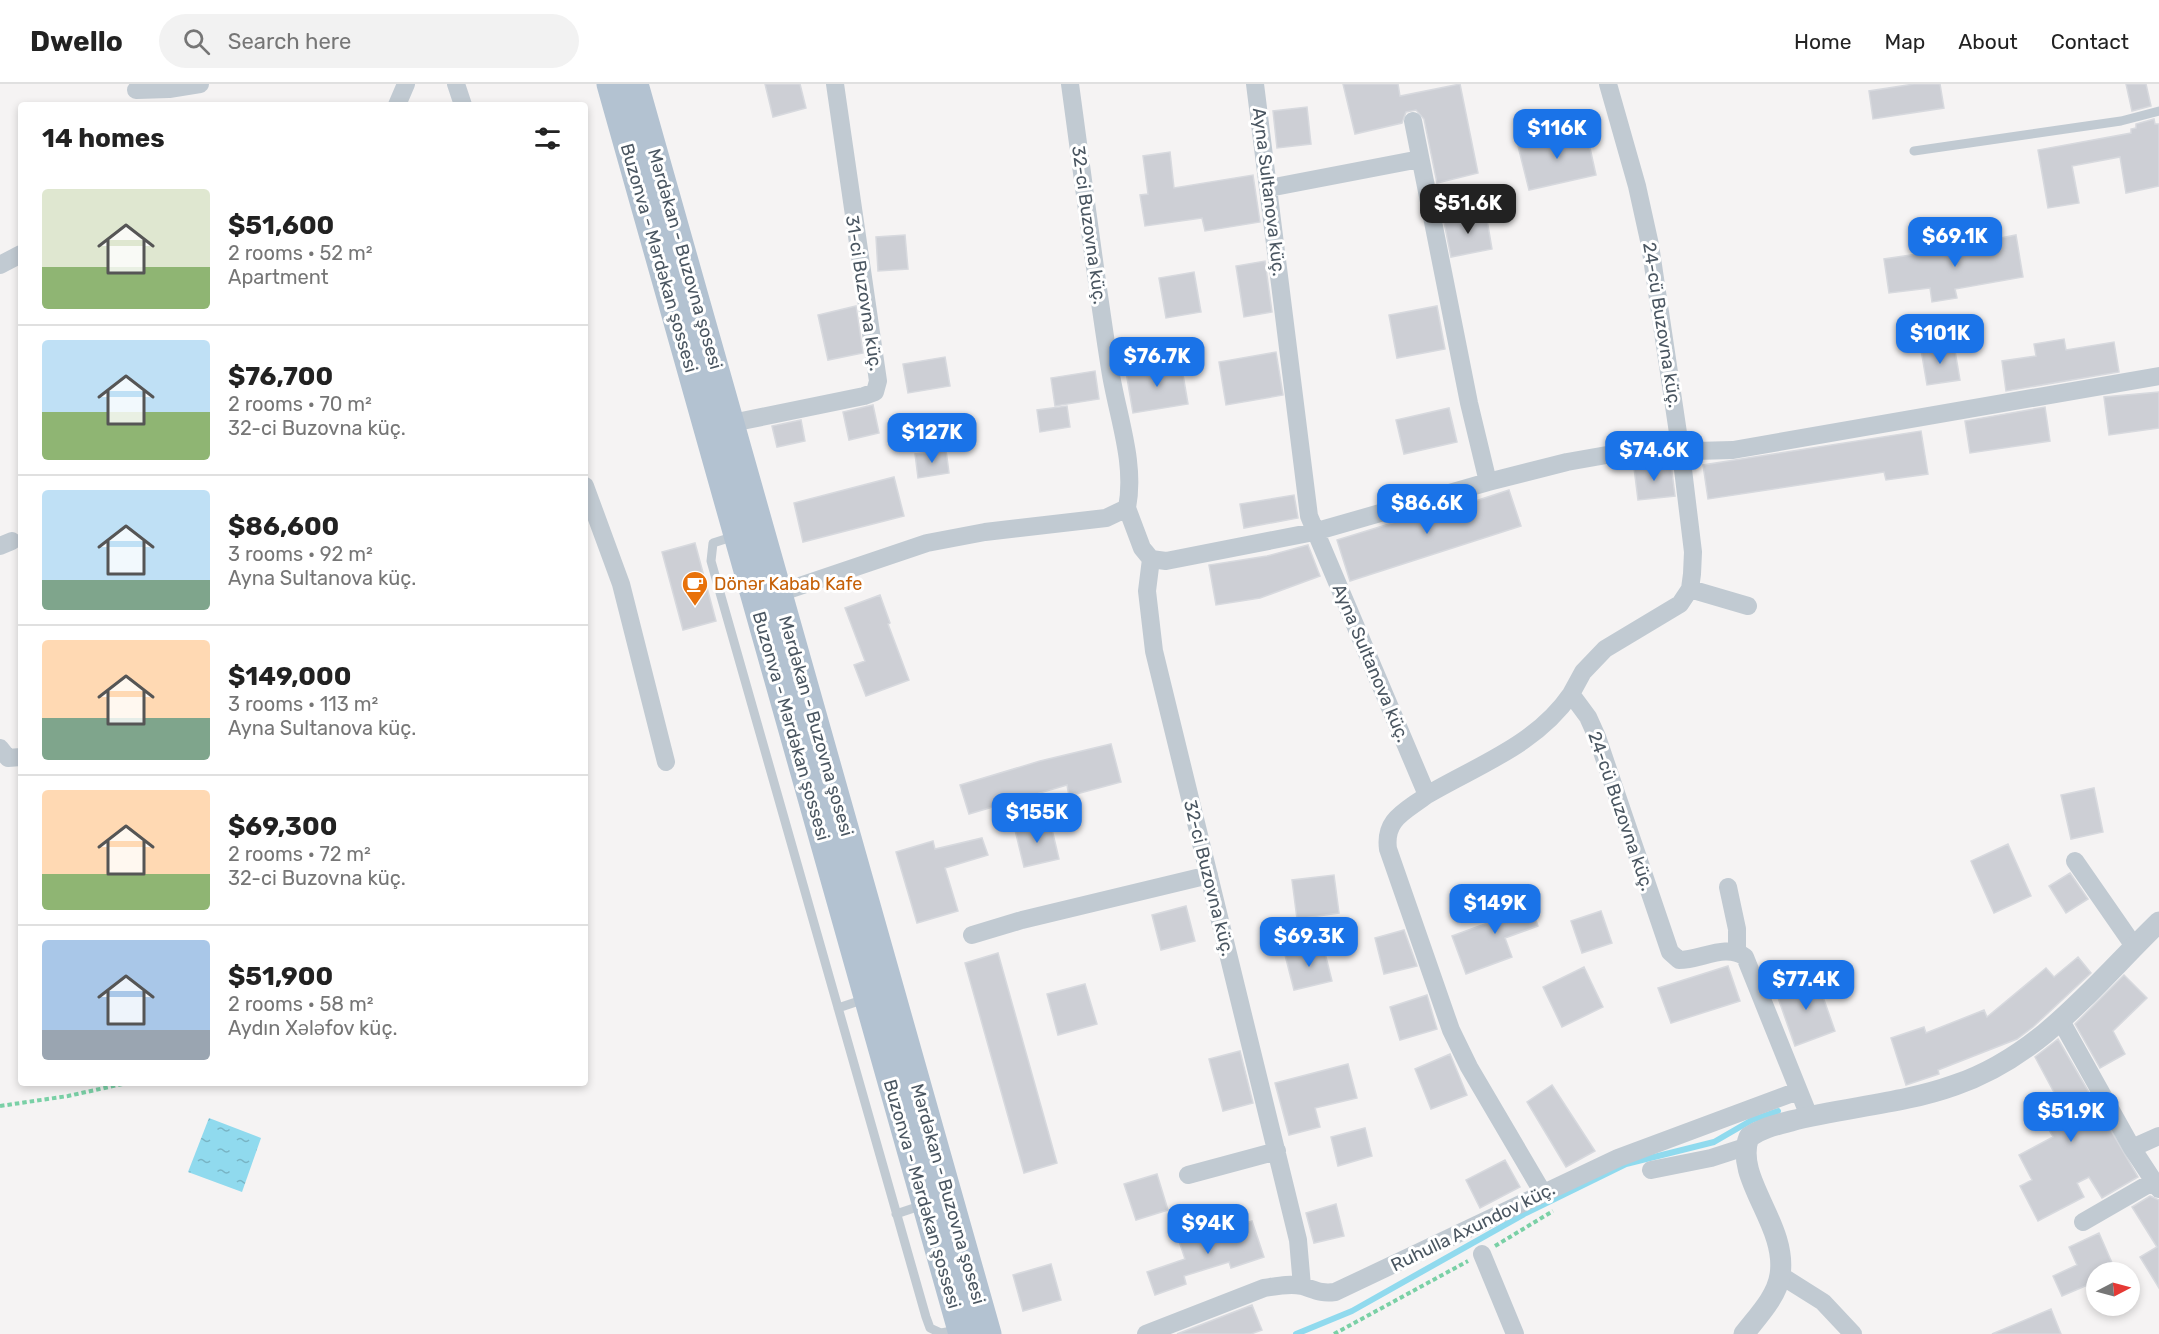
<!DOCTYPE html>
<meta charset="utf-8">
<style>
body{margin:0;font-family:Rubik,sans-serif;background:#f2f2f2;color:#222;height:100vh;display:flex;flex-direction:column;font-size:22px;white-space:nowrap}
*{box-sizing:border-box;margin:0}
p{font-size:20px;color:#767676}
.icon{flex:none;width:33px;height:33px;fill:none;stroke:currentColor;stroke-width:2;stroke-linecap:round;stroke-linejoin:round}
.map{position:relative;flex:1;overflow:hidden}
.side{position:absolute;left:18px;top:18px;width:570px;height:984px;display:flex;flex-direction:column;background:#fff;border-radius:6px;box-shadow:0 3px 9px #0003}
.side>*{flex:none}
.needle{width:39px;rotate:84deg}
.tools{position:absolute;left:2086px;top:1178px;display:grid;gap:12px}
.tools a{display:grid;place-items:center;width:54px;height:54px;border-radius:50%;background:#fff;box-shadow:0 3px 9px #0003;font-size:30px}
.price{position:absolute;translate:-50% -51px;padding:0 14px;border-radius:12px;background:#1a73e8;color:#fff;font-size:20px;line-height:39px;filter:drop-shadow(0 2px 3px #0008)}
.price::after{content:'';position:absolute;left:50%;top:36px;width:18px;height:14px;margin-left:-9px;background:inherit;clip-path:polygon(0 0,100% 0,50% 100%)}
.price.active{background:#222;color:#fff}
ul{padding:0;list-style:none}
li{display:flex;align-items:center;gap:18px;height:150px;padding:0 24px}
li+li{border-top:2px solid #e0e0e0}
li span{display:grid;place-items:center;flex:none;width:168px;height:120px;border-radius:6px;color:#555}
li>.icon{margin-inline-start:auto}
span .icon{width:72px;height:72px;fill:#fffc;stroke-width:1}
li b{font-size:26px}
h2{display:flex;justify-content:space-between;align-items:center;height:72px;padding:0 24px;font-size:26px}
header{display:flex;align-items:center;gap:36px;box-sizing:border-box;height:84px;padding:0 30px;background:#fff;border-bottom:2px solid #e0e0e0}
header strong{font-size:28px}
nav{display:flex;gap:33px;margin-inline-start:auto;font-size:21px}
.search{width:420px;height:54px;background:#f2f2f2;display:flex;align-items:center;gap:15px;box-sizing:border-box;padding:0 21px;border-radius:33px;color:#767676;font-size:22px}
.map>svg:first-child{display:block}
.water{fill:url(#water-ripples)}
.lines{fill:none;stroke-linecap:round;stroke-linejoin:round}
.stream{stroke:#90daee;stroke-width:6}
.building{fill:#cdcfd5;stroke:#d7d9de;stroke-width:1.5}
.path{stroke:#7ad0a6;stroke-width:4;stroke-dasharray:4.5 3;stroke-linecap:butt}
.service{stroke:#c1cad2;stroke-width:9}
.minor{stroke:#c1cad2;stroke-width:18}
.tertiary{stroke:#c1cad2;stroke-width:21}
.primary{stroke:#b3c2d1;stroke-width:27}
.labels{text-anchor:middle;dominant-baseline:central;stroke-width:6;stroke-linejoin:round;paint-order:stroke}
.street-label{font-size:18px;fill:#4a5661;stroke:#fff}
.food-label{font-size:18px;fill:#c56008;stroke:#fff;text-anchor:start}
</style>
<header>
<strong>Dwello</strong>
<div class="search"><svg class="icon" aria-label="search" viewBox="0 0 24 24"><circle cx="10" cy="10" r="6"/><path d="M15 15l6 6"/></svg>Search here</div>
<nav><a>Home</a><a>Map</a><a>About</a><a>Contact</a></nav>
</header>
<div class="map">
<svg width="2159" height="1250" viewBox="0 0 2159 1250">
<defs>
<pattern id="water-ripples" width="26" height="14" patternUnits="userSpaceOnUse" patternTransform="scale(1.5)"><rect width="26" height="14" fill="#90daee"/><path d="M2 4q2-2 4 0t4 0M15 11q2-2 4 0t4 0" fill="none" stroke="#78b4c4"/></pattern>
</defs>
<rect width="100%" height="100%" fill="#f5f3f3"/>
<path class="water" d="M209 1034 261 1054 242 1108 188 1088Z"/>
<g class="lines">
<path class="stream" d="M1296 1250 1352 1227 1526 1129 1626 1080 1714 1058 1752 1036 1778 1027"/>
</g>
<path class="building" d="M765 0H800L806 24 773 33Z
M1343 0H1398L1400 12 1460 0 1478 89 1437 99 1424 35 1416 26 1406 28 1402 39 1355 50Z
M1914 0H1940L1944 24 1873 35 1869 7Z
M2126 0H2146L2151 22 2132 27Z
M1307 23 1311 60 1277 64 1273 27Z
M2154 35 2155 40H2159V102L2126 109 2120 73 2072 82 2079 119 2048 124 2038 66 2131 49V45L2136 44V40Z
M1586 46 1596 91 1529 106 1518 62Z
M1170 68 1174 104 1253 91 1260 138 1205 147 1202 134 1145 142 1140 111 1148 110 1143 72Z
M1486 130 1492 165 1451 173 1444 138Z
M905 151 908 185 878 187 876 153Z
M2016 151 2023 193 1955 205 1957 214 1932 218 1930 204 1889 209 1884 175 1971 162 1970 160Z
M1265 177 1272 228 1244 233 1236 182Z
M1194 188 1201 228 1166 234 1159 194Z
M856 222 863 269 828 276 818 231Z
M1437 222 1445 265 1397 274 1389 231Z
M2064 255 2066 266 2114 258 2119 288 2006 307 2002 277 2036 272 2034 260Z
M1954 261 1960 296 1927 301 1921 266Z
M1276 268 1283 311 1226 321 1219 278Z
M945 273 950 302 908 309 903 280Z
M1181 279 1188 320 1133 329 1126 288Z
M1095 287 1099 315 1055 322 1051 294Z
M2159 308V344L2109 351 2104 313Z
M873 321 879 349 849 356 843 328Z
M1067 322 1070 343 1040 348 1037 326Z
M2045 323 2050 357 1970 369 1965 337Z
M1449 324 1457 358 1404 370 1396 336Z
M801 336 805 357 777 363 772 342Z
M1921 347 1928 390 1886 396 1884 388 1708 415 1703 381Z
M946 366 949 389 918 394 915 370Z
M1671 380 1675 412 1638 416 1634 384Z
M894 393 904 432 803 458 794 419Z
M1509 406 1521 442 1350 497 1337 456 1457 419 1462 417 1463 421Z
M1294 411 1298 434 1244 444 1240 420Z
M695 459 716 537 683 546 662 468Z
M1308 461 1320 492 1260 514 1216 521 1209 481 1267 472Z
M880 511 890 539 888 540 909 596 866 612 854 581 865 577 845 524Z
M1111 660 1121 698 1069 712 1067 701 969 730 960 701 1040 677Z
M2094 704 2103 748 2071 755 2061 711Z
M1050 737 1059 775 1024 783 1015 746Z
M982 754 988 771 945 784 958 827 917 839 896 768 933 757 935 765Z
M2008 760 2031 812 1994 829 1971 777Z
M2070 789 2088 815 2066 829 2049 802Z
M1334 791 1339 829 1297 835 1292 796Z
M1527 811 1538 842 1505 854 1512 873 1466 890 1452 852 1496 836 1491 824Z
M1186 822 1195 857 1161 866 1152 831Z
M1601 827 1612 859 1582 869 1571 837Z
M1404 846 1417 882 1384 890 1375 854Z
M1323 861 1332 897 1294 906 1285 871Z
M998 869 1057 1079 1024 1089 965 879Z
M2078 873 2091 889 2033 943 2017 955 1938 986 1939 990 1906 1001 1891 954 1924 943 1926 949 1984 926 1987 933 2046 884 2054 893Z
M1728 882 1740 917 1671 939 1658 904Z
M1584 883 1603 923 1562 943 1543 903Z
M2124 891 2147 914 2113 947 2125 970 2100 984 2075 940Z
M1816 893 1835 947 1795 962 1776 908Z
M1085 900 1097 940 1058 951 1047 910Z
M1427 911 1437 945 1400 956 1390 923Z
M2058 955 2138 1093 2102 1114 2089 1093 2077 1099 2084 1113 2038 1137 2020 1102 2032 1096 2019 1071 2053 1053 2037 1024 2057 1014 2035 973Z
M1240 967 1253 1019 1223 1027 1209 975Z
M1450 970 1467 1011 1431 1025 1415 985Z
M1348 980 1357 1014 1315 1024 1320 1043 1289 1051 1275 999Z
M1552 1001 1595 1067 1566 1083 1527 1018Z
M1365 1044 1372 1072 1338 1082 1331 1053Z
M1505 1076 1520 1103 1480 1124 1466 1096Z
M1157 1090 1168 1126 1136 1136 1124 1100Z
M2150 1112 2159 1116V1204L2140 1173 2157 1163 2132 1123Z
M1336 1120 1344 1152 1314 1159 1306 1129Z
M1252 1137 1264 1173 1231 1184 1229 1178 1184 1192 1186 1200 1155 1211 1147 1188 1185 1175 1178 1154 1211 1144 1213 1150Z
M2099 1149 2116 1188H2097V1197L2062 1212 2053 1192 2077 1181 2069 1163Z
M1051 1180 1061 1216 1023 1227 1013 1191Z
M1252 1221 1262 1246 1251 1250H1177Z
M2051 1225 2061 1250H1992Z"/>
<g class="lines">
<path class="path" d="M0 1022 68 1012 127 999
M1495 1162 1553 1127
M1334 1250 1468 1177"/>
<path class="service" d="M1914 67 2121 37 2159 27
M735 452 713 459 711 477 926 1233 930 1244 941 1249 958 1246
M838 924 865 915
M896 1130 923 1121"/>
<path class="minor" d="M456 0 463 21
M1255 0 1309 432 1427 711C1405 728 1384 735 1388 765L1451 946 1469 983 1543 1109
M1608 0 1637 102 1650 161 1681 369 1693 468 1692 490 1690 505 1680 520 1605 565 1583 588 1571 610 1588 633 1597 653 1670 868 1679 876C1701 876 1726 859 1745 873L1809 1032
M136 6 169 5 200 0
M397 21 406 0
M1413 37 1469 319 1488 398
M1269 104 1420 75
M0 181 21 170
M732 339 864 312 875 308 878 297 835 0
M585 402 621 500 666 678
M1127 424 1142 464 1151 475 1147 507 1154 567 1298 1156 1302 1202
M0 462 12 457
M1151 475 1166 477 1314 448 1488 398 1567 378 1618 369 1733 366 2159 292
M1690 505 1748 522
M779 509 927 459 985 448 1106 434 1127 424C1136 378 1117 331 1110 285 1095 190 1083 95 1070 0
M0 664 8 674 21 673
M1427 711C1478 681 1536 661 1571 610
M2075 777 2134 862
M1728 803 1737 845V868
M972 851 1022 836 1209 791
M2061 937 2132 1064 2159 1105
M2132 1064 2159 1052
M1651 1086 1711 1074 1745 1063
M1188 1091 1277 1067
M2083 1138 2154 1097
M1482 1170 1515 1250
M1780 1191 1823 1218 1853 1250
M1146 1250 1264 1204C1277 1202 1290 1199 1302 1202 1315 1206 1321 1210 1335 1208L1618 1074 1798 1007"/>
<path class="tertiary" d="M1744 1250C1757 1233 1777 1213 1780 1191 1788 1141 1733 1094 1749 1053 1762 1044 1776 1041 1791 1037 1845 1023 1902 1020 1955 1001 2041 972 2096 899 2159 838"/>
<path class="primary" d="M610 0 962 1250
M635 0 988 1250"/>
</g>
<defs>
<g id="cafe-pin" transform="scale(1.35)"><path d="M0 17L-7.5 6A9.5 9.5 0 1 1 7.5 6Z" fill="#e8710a" stroke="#fff"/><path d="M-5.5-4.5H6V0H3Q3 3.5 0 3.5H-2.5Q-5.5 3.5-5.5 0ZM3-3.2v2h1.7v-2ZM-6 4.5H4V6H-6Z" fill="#fff"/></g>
</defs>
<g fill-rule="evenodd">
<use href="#cafe-pin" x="695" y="500"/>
</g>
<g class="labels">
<g class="street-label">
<text transform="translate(1269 108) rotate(83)">Ayna Sultanova küç.</text>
<text transform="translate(1089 141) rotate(82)">32-ci Buzovna küç.</text>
<text transform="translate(659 174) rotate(74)">Buzonva - Mərdəkan şossesi</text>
<text transform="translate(685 175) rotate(74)">Mərdəkan - Buzovna şosesi</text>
<text transform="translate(864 209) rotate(81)">31-ci Buzovna küç.</text>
<text transform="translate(1662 241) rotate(81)">24-cü Buzovna küç.</text>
<text transform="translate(1371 579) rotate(67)">Ayna Sultanova küç.</text>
<text transform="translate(791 642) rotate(74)">Buzonva - Mərdəkan şossesi</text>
<text transform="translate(816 642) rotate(74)">Mərdəkan - Buzovna şosesi</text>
<text transform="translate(1621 727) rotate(71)">24-cü Buzovna küç.</text>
<text transform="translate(1209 794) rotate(76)">32-ci Buzovna küç.</text>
<text transform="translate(922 1110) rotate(74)">Buzonva - Mərdəkan şossesi</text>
<text transform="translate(948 1110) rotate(74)">Mərdəkan - Buzovna şosesi</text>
<text transform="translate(1473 1143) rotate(-26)">Ruhulla Axundov küç.</text>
</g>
<g class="food-label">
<text x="714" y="500">Dönər Kabab Kafe</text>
</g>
</g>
</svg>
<div class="tools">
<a><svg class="needle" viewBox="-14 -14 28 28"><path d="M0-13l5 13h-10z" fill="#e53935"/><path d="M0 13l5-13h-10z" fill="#767676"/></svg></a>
</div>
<b class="price" style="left:1557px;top:76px">$116K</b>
<b class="price active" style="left:1468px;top:151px">$51.6K</b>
<b class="price" style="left:1955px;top:184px">$69.1K</b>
<b class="price" style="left:1940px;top:281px">$101K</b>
<b class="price" style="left:1157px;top:304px">$76.7K</b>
<b class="price" style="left:932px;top:380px">$127K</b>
<b class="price" style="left:1654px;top:398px">$74.6K</b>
<b class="price" style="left:1427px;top:451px">$86.6K</b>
<b class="price" style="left:1037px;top:760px">$155K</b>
<b class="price" style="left:1495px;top:851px">$149K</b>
<b class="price" style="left:1309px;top:884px">$69.3K</b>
<b class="price" style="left:1806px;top:927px">$77.4K</b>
<b class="price" style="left:2071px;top:1059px">$51.9K</b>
<b class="price" style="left:1208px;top:1171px">$94K</b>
<section class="side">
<h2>14 homes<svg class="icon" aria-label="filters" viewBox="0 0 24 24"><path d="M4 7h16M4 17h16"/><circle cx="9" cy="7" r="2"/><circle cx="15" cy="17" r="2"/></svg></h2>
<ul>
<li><span style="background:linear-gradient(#dfe7d0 65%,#8fb573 0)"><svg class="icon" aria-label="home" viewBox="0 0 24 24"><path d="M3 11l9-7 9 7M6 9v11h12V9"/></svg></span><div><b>$51,600</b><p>2 rooms · 52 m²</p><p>Apartment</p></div></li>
<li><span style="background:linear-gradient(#bfe0f5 60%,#8fb573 0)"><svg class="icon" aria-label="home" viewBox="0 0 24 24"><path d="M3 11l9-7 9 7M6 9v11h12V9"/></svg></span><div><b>$76,700</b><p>2 rooms · 70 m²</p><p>32-ci Buzovna küç.</p></div></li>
<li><span style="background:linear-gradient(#bfe0f5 75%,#7fa58c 0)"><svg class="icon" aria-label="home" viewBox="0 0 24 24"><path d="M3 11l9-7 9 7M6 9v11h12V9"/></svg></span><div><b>$86,600</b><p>3 rooms · 92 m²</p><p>Ayna Sultanova küç.</p></div></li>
<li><span style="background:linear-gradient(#ffd9b3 65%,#7fa58c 0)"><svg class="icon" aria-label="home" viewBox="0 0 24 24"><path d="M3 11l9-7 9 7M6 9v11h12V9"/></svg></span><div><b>$149,000</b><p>3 rooms · 113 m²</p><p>Ayna Sultanova küç.</p></div></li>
<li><span style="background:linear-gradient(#ffd9b3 70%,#8fb573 0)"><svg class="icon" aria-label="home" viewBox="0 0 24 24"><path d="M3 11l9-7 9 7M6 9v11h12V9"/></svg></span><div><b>$69,300</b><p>2 rooms · 72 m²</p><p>32-ci Buzovna küç.</p></div></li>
<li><span style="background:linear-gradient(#a9c7e8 75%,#9aa5b1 0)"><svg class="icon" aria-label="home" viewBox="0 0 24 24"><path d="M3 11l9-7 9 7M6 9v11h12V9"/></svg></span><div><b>$51,900</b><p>2 rooms · 58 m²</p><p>Aydın Xələfov küç.</p></div></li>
</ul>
</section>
</div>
